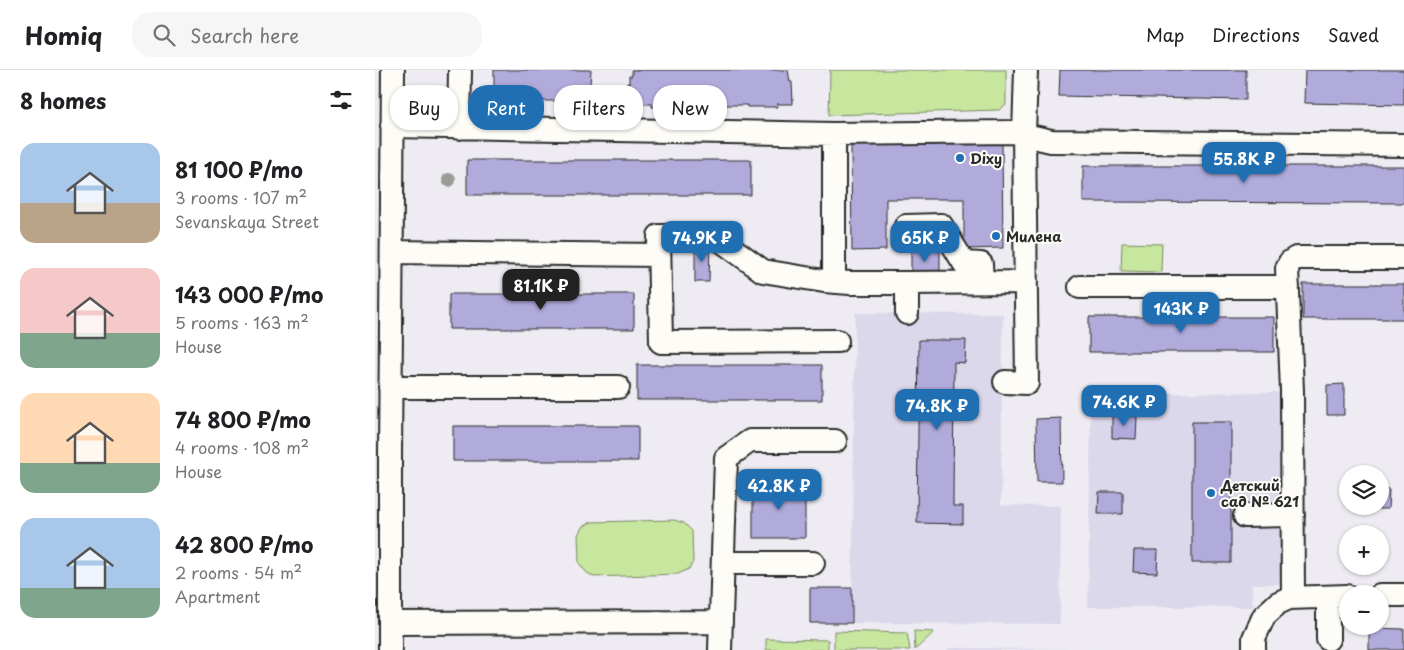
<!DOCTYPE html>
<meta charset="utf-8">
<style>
body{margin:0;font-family:"Playpen Sans",sans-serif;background:#f6f6f6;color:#202124;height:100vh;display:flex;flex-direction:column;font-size:19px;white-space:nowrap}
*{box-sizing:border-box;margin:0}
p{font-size:16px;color:#757577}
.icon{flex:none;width:28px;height:28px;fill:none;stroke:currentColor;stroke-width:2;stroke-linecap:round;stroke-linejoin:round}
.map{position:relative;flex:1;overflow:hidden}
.details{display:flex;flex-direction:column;background:#fff;width:375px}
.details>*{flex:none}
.hud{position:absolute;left:15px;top:15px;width:475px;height:45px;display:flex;gap:10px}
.tools{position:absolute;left:964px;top:395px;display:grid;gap:10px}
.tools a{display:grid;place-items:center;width:50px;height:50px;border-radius:50%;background:#fff;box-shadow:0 1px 4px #0004;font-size:25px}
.price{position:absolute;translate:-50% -42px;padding:0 11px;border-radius:10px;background:#1f6fb2;color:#fff;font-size:16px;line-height:32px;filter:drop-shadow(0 1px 2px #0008)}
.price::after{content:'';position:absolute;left:50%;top:30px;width:15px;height:11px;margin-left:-8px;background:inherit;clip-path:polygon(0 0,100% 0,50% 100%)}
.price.active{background:#222;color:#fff}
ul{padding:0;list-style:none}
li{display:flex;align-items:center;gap:15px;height:125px;padding:0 20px}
li span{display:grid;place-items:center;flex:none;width:140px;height:100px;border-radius:15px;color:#555}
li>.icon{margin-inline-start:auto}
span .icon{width:60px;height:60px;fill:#fffc;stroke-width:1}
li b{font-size:21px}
h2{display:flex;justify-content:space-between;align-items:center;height:60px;padding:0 20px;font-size:21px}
.pill{padding:0 18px;border-radius:20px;background:#fff;box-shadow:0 1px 4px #0004;font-size:18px;line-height:45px}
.pill.active{background:#1f6fb2;color:#fff}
header{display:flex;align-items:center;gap:30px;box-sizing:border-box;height:70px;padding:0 25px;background:#fff;border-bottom:1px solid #e0e0e0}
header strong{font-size:24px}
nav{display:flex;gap:28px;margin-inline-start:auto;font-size:18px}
.search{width:350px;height:45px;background:#f6f6f6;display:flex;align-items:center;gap:12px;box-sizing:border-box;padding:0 18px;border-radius:20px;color:#757577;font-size:19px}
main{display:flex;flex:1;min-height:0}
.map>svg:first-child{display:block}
.built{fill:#dcd8eb}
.green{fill:#c7e69e;stroke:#798864}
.building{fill:#b1abdc;stroke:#2b2b2b}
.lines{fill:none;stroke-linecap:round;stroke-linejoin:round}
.minor-casing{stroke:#2b2b2b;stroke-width:26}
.minor{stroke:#fdfcf7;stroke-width:22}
.tree{fill:#989c94}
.poi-dot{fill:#1f6fb2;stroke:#fdfcf7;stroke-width:2}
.labels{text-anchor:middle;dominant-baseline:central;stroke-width:4;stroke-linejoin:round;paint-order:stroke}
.poi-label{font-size:14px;font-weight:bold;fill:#2b2b2b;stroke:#fdfcf7;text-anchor:start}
</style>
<header>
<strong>Homiq</strong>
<div class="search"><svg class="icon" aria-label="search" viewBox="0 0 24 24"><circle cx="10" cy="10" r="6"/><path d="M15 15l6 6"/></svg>Search here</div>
<nav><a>Map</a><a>Directions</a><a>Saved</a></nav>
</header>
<main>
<section class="details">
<h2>8 homes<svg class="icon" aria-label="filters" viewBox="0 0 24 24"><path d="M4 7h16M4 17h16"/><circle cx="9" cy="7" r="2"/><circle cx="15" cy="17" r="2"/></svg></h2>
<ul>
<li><span style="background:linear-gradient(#a9c7e8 60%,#b9a48a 0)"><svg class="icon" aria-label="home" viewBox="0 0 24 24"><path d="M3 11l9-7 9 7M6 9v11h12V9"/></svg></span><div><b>81 100 ₽/mo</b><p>3 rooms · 107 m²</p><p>Sevanskaya Street</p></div></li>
<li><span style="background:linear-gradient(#f6c9c9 65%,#7fa58c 0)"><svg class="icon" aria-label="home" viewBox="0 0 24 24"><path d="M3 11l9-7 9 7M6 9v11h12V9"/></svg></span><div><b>143 000 ₽/mo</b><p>5 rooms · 163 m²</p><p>House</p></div></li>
<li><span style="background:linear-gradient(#ffd9b3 70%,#7fa58c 0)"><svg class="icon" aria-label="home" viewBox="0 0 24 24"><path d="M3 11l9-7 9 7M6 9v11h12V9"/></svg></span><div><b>74 800 ₽/mo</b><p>4 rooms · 108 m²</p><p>House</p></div></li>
<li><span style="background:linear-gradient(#a9c7e8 70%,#7fa58c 0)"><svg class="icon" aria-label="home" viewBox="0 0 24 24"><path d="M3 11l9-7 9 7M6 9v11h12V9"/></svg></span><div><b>42 800 ₽/mo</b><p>2 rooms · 54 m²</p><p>Apartment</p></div></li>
</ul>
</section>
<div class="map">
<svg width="1029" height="580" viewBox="0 0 1029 580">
<rect width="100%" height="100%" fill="#eeecf2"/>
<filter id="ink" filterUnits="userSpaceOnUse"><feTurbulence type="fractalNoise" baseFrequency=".02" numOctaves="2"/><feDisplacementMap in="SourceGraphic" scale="10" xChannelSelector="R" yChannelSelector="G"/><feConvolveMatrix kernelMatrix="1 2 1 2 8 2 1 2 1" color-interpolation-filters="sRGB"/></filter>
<g filter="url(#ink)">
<path class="built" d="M480 243 628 244 626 435 686 436 685 554 477 553Z
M909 322V514H877L878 537H713L716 324Z
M573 578H599L741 580H573Z"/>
<path class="green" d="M455 0H631V34L624 40 454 45Z
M747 173 787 174 786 202 746 201Z
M299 450 309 453 317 461 318 492 314 499 303 504 219 507 211 502 204 493 203 465 207 457 216 452Z
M459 561 532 563 535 580H459Z
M539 561 559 562 540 580Z
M391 569 453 570V580H391Z"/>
<path class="building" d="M119 0H216L215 15H212L211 32H201V35L181 34V31H165V34L145 33V30H119Z
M257 0H413L415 12H417L418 34H402V37H372V35H344V27L326 28V32H316V35H298V37H277V34H252V13H254V6H257Z
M685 0H871V30L684 26Z
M930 0H1029V35L929 33Z
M627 74 628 178 589 179V129H511V180L477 181 476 75Z
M92 90H376V125H92Z
M708 96H1029V133L708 132Z
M320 175H335L334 212H320Z
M536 180 565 181V205L536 204Z
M928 214H1029V249H928Z
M74 224H259V259H74Z
M714 247H899V282H714Z
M544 270H591L590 293 579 292 578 436H588V454L542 453Z
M262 295H447V330H262Z
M969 314V345H952V315Z
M737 346H762L761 369 737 368Z
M686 348 687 412H662L661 349Z
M817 352H856V493H817Z
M78 356H263V391H78Z
M378 413 430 414V468H378Z
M1005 419 1014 420 1013 439H996V436H1005Z
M724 422H748V444H723Z
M759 480H783L782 503 758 502Z
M435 518H477V553H435Z
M994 558 1029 559V580H994Z"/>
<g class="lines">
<g class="minor-casing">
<path id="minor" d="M17 56 459 64
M84 58 85 1
M531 156 566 155 589 193 606 194 607 212
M17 182 284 185
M459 211V64L637 62 676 71 1029 75
M705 217H913
M532 243V213
M462 271 286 272 284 166H340L388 201 449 211 475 213H532L651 212
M630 312 652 313 649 64 651 0
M15 317H243
M870 446 918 445
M348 493H438
M1005 525H1029
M918 528 917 321 912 198 915 192 921 188H1029
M16 553 346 552
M953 569V527
M15 580V386L18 0
M345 580 351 388 375 371H460
M879 580V568L889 546 903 533 914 528 972 526"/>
</g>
<use href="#minor" class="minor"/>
</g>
<circle class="tree" cx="74" cy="110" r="7"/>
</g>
<g class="poi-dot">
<circle cx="585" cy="88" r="5"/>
<circle cx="621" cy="166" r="5"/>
<circle cx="836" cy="423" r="5"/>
</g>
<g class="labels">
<g class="poi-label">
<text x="595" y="88">Dixy</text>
<text x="631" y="166">Милена</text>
<text x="846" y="415">Детский<tspan x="846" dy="16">сад № 621</tspan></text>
</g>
</g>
</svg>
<div class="tools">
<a><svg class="icon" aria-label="layers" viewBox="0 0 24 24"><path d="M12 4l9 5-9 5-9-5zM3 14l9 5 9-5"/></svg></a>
<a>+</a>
<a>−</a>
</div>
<b class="price" style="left:869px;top:114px">55.8K ₽</b>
<b class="price" style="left:327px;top:193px">74.9K ₽</b>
<b class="price" style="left:550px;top:193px">65K ₽</b>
<b class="price active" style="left:166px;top:241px">81.1K ₽</b>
<b class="price" style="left:806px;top:264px">143K ₽</b>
<b class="price" style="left:749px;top:357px">74.6K ₽</b>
<b class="price" style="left:562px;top:361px">74.8K ₽</b>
<b class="price" style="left:404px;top:441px">42.8K ₽</b>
<div class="hud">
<a class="pill">Buy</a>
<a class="pill active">Rent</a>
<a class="pill">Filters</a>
<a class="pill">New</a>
</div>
</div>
</main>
